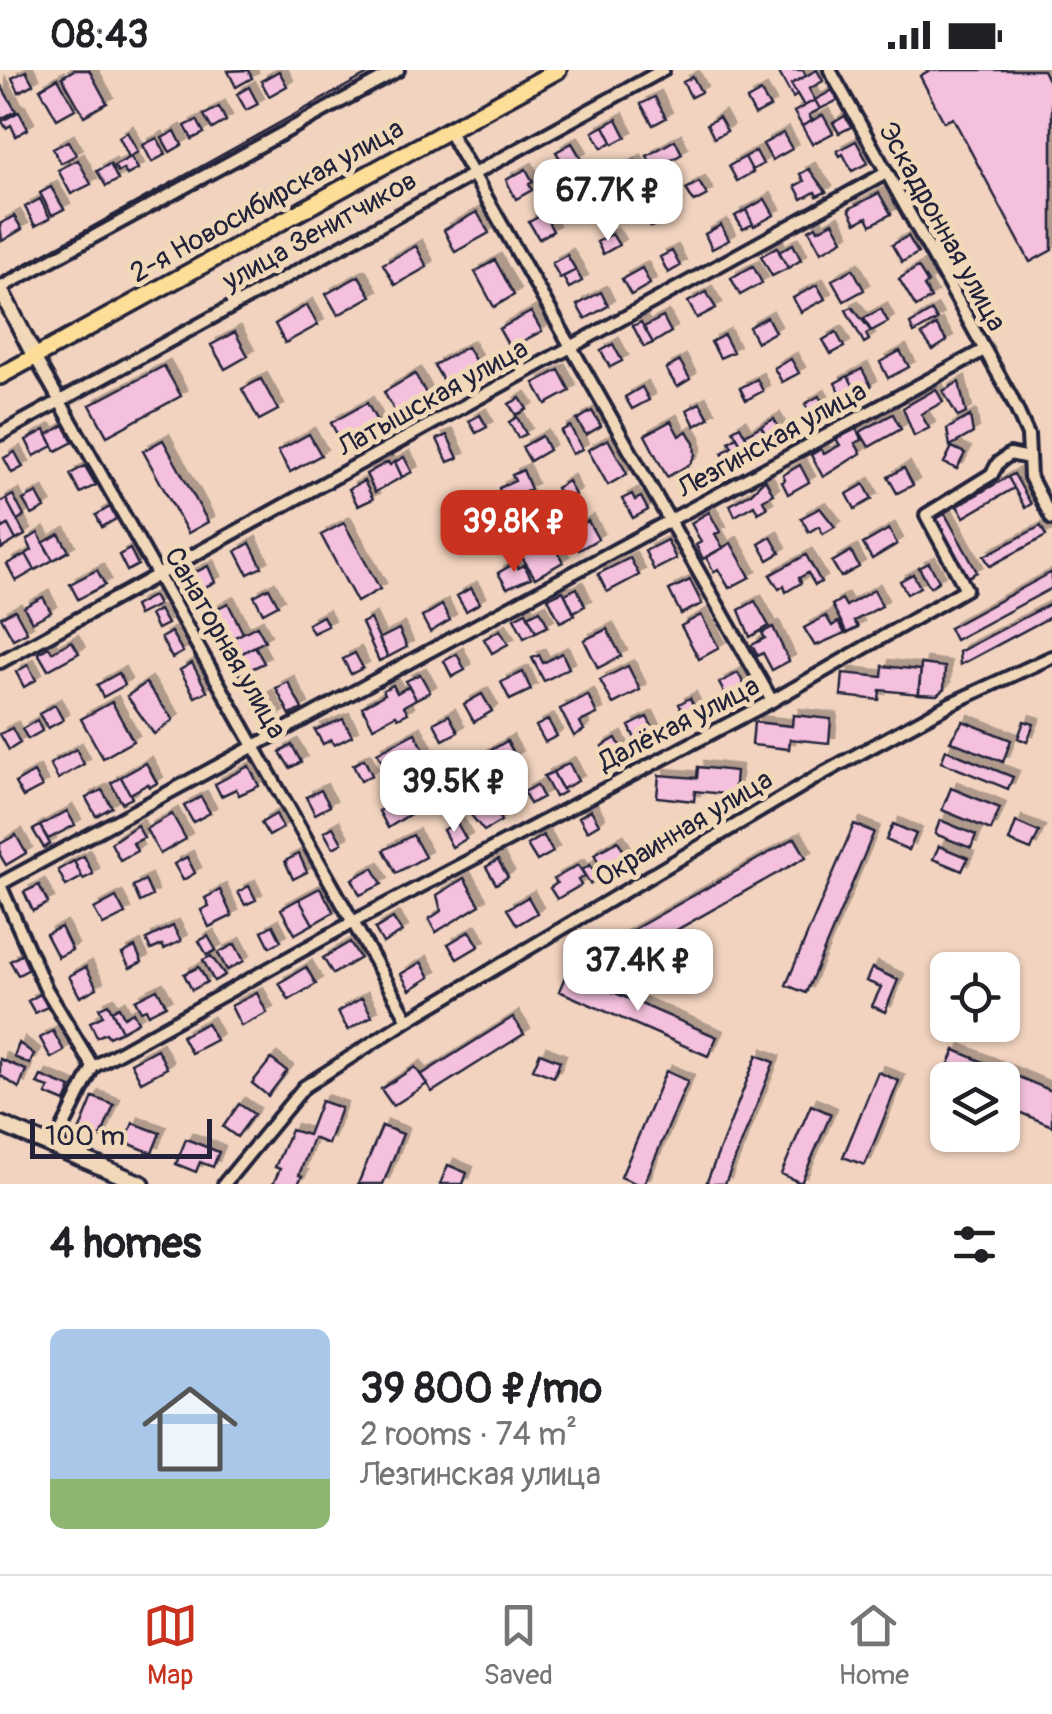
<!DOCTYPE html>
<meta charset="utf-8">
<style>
body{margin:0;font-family:Pangolin,sans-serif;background:#f6f6f6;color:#202124;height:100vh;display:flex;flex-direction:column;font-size:38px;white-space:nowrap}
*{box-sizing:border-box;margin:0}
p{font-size:32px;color:#757577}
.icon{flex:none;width:55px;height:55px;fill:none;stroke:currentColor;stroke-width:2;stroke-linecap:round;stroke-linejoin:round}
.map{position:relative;height:1114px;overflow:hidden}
.panel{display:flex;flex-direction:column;background:#fff;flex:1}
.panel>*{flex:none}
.controls{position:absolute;left:930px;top:882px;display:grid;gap:20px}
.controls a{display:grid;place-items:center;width:90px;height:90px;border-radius:15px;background:#fff;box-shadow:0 2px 8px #0004;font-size:50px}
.scale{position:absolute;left:30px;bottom:25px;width:182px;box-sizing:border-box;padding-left:10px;border:5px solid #22223b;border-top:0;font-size:28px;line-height:35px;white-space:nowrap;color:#22223b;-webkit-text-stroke:8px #f0d8b8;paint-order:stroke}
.price{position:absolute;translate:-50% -85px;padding:0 22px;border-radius:20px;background:#fff;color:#222;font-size:32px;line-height:65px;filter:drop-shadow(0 2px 5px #0008)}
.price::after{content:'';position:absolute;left:50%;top:60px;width:30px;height:22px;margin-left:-15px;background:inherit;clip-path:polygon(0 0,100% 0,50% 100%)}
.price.active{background:#c8321e;color:#fff}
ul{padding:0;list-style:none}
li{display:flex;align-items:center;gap:30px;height:250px;padding:0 50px}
li span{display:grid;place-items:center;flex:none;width:280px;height:200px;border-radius:15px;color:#555}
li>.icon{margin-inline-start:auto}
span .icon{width:120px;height:120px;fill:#fffc;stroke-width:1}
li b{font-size:42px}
h2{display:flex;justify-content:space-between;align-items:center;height:120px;padding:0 50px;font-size:42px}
.status{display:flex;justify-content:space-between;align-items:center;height:70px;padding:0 50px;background:#fff;direction:ltr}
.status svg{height:28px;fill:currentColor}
.menu{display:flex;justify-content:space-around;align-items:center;height:140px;border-top:2px solid #e0e0e0;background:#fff;font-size:28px;color:#757577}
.menu a{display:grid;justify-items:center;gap:5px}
.menu .active{color:#c8321e}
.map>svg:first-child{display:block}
.building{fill:#f4c0dd;stroke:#22223b;stroke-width:2.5;filter:url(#shadow)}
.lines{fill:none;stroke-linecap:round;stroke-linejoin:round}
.street-casing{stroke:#22223b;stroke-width:18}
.secondary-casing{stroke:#22223b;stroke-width:21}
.primary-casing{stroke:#22223b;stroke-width:22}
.street{stroke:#f0d8b8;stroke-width:10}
.secondary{stroke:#f0d8b8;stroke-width:14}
.primary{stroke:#fedd96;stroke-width:15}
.tram{stroke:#22223b;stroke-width:2.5}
.labels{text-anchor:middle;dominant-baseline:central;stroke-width:10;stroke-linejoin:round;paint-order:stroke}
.street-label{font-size:28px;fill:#22223b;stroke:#f0d8b8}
</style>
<div class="status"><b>08:43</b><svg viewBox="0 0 49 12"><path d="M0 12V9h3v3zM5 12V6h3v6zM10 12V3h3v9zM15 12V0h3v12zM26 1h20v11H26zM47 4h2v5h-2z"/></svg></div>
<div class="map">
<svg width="1052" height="1114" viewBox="0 0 1052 1114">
<defs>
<filter id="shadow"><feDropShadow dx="6" dy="-6" stdDeviation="0" flood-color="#0004"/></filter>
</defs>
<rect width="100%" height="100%" fill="#f1d3bf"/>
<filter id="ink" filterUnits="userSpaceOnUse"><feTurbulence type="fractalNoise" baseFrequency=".01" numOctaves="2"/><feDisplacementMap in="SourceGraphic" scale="20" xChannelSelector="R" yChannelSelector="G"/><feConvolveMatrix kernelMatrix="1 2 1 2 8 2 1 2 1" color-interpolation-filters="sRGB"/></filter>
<g filter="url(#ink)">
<path class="building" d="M74 0H89L107 33 84 46 62 7Z
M248 0 252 8 236 17 228 1Z
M781 0H803L806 6 791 14 797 25 793 28 778 1Z
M817 0 823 11 809 19 815 30 804 36 791 14Z
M930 0H1043L1052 18V180L1030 192 953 48 944 52 920 6Z
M26 1 33 14 19 22 12 8Z
M279 1 287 16 269 26 261 11Z
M693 7 701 22 691 27 683 12Z
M58 8 75 39 57 49 40 19Z
M0 14 16 41 0 49Z
M249 17 258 34 246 40 237 24Z
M833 20 838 30 820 39 815 30Z
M761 22 770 37 755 45 747 30Z
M655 27 666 48 653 55 641 34Z
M815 30 820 39 809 45 812 51 802 56 794 42Z
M219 37 226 51 212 59 204 45Z
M19 42 28 59 16 66 11 55 6 58 2 51Z
M823 45 833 63 812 74 802 56Z
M845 46 851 57 839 63 833 53Z
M719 47 727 61 714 68 707 54Z
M617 49 626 67 613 74 604 56Z
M197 50 204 63 192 69 185 56Z
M604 56 612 72 602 78 593 62Z
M175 61 182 75 170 82 162 68Z
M127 62 138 82 129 87 119 67Z
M783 63 792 79 772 90 763 74Z
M157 68 166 84 152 92 143 75Z
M675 70 682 84 663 95 667 101 658 106 647 86Z
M68 71 76 85 61 93 53 79Z
M856 71 868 93 852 101 843 84 840 86 837 81Z
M572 73 581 88 565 97 556 82Z
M756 81 763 94 752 100 745 87Z
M131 87 138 99 127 105 123 99 118 102 114 96Z
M745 87 753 102 737 111 729 96Z
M78 90 91 114 71 124 58 100Z
M635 91 644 108 629 116 619 100Z
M110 94 118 110 106 116 97 101Z
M526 99 533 112 529 114 532 120 516 129 506 110Z
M809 99 826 122 817 126 815 122 802 129 795 116 804 111 800 104Z
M699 112 707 125 694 132 686 119Z
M51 117 64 139 52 145 40 123Z
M589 121 598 138 583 146 573 130Z
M879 123 891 144 871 155 867 147 856 153 849 139Z
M40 129 50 148 35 156 25 137Z
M765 129 774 145 754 156 746 140Z
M661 134 668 148 651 157 644 143Z
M746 140 753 154 743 159 735 146Z
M477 142 489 163 455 182 444 160Z
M544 144 553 161 539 169 529 152Z
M14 146 22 159 2 171 0 154Z
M833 152 843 170 821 182 809 160 816 156 818 160Z
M721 155 729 170 712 179 705 164Z
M612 164 619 175 603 184 597 172Z
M908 166 918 183 902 192 892 175Z
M793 174 801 190 788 198 779 182Z
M416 176 427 197 395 215 383 194Z
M777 177 788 198 772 206 761 186Z
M672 181 680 196 668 203 660 187Z
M567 185 576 200 560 208 552 193Z
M495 190 514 225 494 237 475 202Z
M753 196 762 213 740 225 731 208Z
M918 197 928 213 924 216 931 228 916 237 899 209Z
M642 198 650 214 631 225 622 209Z
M853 199 864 220 844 231 832 210Z
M576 200 582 211 569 218 563 207Z
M359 206 371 226 338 245 326 224Z
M817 215 825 229 801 242 793 228Z
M601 222 608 236 585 249 577 235Z
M706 222 716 238 697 248 688 232Z
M307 235 318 255 285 273 275 254Z
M852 237 871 261 866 264 869 270 864 273 846 240Z
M881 239 888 252 871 261 864 248Z
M932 241 937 250 914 263 910 254Z
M531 242 542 261 510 278 499 259Z
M663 247 671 262 653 273 644 257Z
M767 247 775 262 757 272 749 257Z
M641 252 653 273 644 277 633 256Z
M936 255 947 271 933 280 922 265Z
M235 262 248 286 225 299 211 275Z
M836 262 844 277 831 284 823 270Z
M724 265 733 282 720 288 711 272Z
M613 274 622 291 610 297 601 281Z
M467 277 478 295 445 314 434 295Z
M900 281 909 297 888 308 880 292Z
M791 289 799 303 782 312 774 298Z
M680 291 690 309 677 317 666 299Z
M164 296 181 326 107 366 90 335Z
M862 299 871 316 858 324 848 306Z
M559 300 570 321 546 334 534 313Z
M415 304 427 325 395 342 384 322Z
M848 306 858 324 845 331 835 313Z
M261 309 278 340 259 350 242 319Z
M757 309 763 321 746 330 740 318Z
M959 312 966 343 958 347 943 321Z
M642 317 649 330 632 339 625 327Z
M936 319 943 332 921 344 929 358 914 366 903 338Z
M819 326 827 341 813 349 805 334Z
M520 328 527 339 516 345 509 334Z
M367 333 378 353 342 373 331 353Z
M700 333 709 348 695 356 687 340Z
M592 341 601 356 586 365 577 350Z
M893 344 901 359 869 377 860 362Z
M480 345 487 357 476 363 469 351Z
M970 346 973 363 950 376 947 359Z
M517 347 526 364 518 368 509 352Z
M774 349 784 367 771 374 761 356Z
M671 351 679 366 687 361 694 373 695 385 690 394 667 407 645 365Z
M64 355 73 372 56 381 47 365Z
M570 356 582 379 572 384 561 361Z
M740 356 756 386 749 389 733 360Z
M761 356 769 371 765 374 768 379 756 386 745 365Z
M856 359 862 370 855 373 861 383 823 407 811 385 821 379 824 384 840 375 836 369Z
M45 360 53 376 34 386 26 370Z
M309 364 321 385 290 402 278 381Z
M447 365 458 388 448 392 437 369Z
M542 366 549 380 530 391 522 377Z
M737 367 747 385 729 395 722 383 732 377 729 372Z
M608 369 627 404 608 415 588 380Z
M163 370 208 452 188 463 143 381Z
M952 377 965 383 957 399 944 393Z
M15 382 23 397 12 403 4 388Z
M404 387 412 402 402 407 395 392Z
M388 392 390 395 395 392 402 407 375 422 366 404Z
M800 395 809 412 788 424 782 412 785 410 783 405Z
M85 396 96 415 80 423 70 404Z
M904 398 913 415 897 423 888 407Z
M523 400 531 419 523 422 527 430 504 440 499 418 515 411 512 405Z
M1014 404 1031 434 1025 438 1008 407Z
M1008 407 1014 418 964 447 957 436Z
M765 409 773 424 763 430 767 438 758 443 754 435 735 446 730 435 751 423Z
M364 411 373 429 358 436 349 419Z
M568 411 575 425 564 431 556 418Z
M864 414 872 429 855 439 847 424Z
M37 423 45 438 32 445 23 430Z
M632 424 635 430 641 427 648 440 633 448 622 429Z
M13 425 24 446 17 450 6 429Z
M6 429 25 465 16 470 8 455 3 458 0 451V432Z
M110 437 116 449 102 457 96 445Z
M820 438 835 457 823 464 819 456 809 462 801 448Z
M709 442 720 462 715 464 723 478 703 489 696 475 701 472 691 453Z
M945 444 977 502 966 508 934 450Z
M576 450 579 456 588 451 598 469 579 480 565 456Z
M344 453 380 519 357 532 321 465Z
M8 455 16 470 1 479 0 460Z
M1041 456 1046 466 990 496 984 486Z
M889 459 897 474 872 489 863 474Z
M38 463 53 490 35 500 26 484 32 480 27 470Z
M59 464 69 481 53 490 43 473Z
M771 467 780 483 768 490 759 474Z
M551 470 563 492 535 508 520 484Z
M667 470 676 489 654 500 645 481Z
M250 473 262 497 248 504 236 481Z
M731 473 750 507 729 518 718 499 714 502 706 487Z
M130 479 138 495 127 501 119 485Z
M851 481 859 497 841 507 832 492Z
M26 484 35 500 16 511 7 494Z
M806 485 821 512 815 515 808 503 799 508 801 513 786 522 784 516 779 519 770 505Z
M630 488 639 505 607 522 598 504Z
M515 493 518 498 524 495 531 508 507 518 498 503Z
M929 493 939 511 930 517 919 498Z
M208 496 215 512 191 524 183 508Z
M97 500 105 515 78 529 70 514Z
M1052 502V518L955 570 949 558Z
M913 504 920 517 907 524 900 511Z
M690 510 702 534 681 544 669 520Z
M269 518 278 535 263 543 254 526Z
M471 518 480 533 466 541 457 526Z
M577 518 585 536 573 542 565 524Z
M874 520 882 536 854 551 858 557 847 563 832 535 842 529 846 536Z
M563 521 575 545 560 552 548 528Z
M153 526 158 535 138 545 134 536Z
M43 527 51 542 32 552 24 537Z
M755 531 769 556 750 567 739 540Z
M228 533 243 563 223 573 208 543Z
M1052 533V546L960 595 959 582Z
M442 535 450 550 430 562 422 547Z
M15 540 27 562 13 569 1 547Z
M159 540 167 554 157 559 150 545Z
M540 540 548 556 536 562 528 546Z
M526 542 536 562 524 568 514 548Z
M701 545 719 578 699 589 681 556Z
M323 546 328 556 313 563 308 554Z
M826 546 832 556 838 552 845 563 815 576 804 558Z
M370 549 388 587 379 591 362 553Z
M257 556 265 571 227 591 219 575Z
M773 557 789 591 772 600 763 583 758 586 752 575 765 568 762 563Z
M399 559 407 577 388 587 379 569Z
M607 559 621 586 598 598 584 570Z
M500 560 508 574 492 583 484 569Z
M171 562 183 582 172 588 161 568Z
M72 571 79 583 48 600 38 583 49 577 52 582Z
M255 576 264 593 239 605 231 589Z
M355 583 363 598 351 604 343 589Z
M562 583 569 598 544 611 532 588 539 585 543 593Z
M457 584 465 600 452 607 444 591Z
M192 593 207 621 195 627 180 600Z
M921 594 945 597 944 619 937 625 919 624Z
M28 595 36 610 24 617 16 602Z
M628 596 640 620 613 634 600 610Z
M883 596 921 600 918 624 880 620 879 630 841 626 843 603 882 607Z
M523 602 531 620 510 630 501 612Z
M119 603 125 615 103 627 97 615Z
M738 603 745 616 726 626 719 613Z
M420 604 430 622 416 629 406 611Z
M288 612 302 639 290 645 276 618Z
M146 613 173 650 154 664 127 626Z
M393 615 397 623 409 616 416 629 404 636 408 643 398 648 396 645 373 657 362 637 385 624 383 620Z
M482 624 492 641 474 652 464 634Z
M588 625 597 644 580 652 584 660 574 666 560 639Z
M267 626 278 647 264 655 253 633Z
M690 628 697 643 686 648 679 634Z
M112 632 133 671 103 688 81 649Z
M55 635 63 650 48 658 39 644Z
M449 645 458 662 443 670 434 653Z
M793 645 831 649 829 673 790 669 789 679 752 675 754 652 792 656Z
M647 647 657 665 638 675 629 656Z
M343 649 352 666 334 675 331 670 323 674 315 660Z
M37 650 42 661 28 669 22 659Z
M548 650 557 666 545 672 536 656Z
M963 651 1011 670 1003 692 950 671Z
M1024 651 1034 654 1027 672 1018 668Z
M12 658 20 673 9 680 0 664Z
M415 663 426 683 389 704 377 683Z
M616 668 624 683 609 691 602 676Z
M507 671 516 687 493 701 483 685Z
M292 675 301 692 290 698 280 682Z
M76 679 84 694 58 709 50 694Z
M946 680 1013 707 1008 719 941 692Z
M364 689 372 705 361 711 353 695Z
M471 691 480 707 460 718 451 702Z
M146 693 157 713 150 717 148 714 130 724 121 707Z
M569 693 578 711 562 719 553 702Z
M249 696 259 716 239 725 236 719 221 726 215 714Z
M698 697 736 701 734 725 695 721 694 731 657 727 659 705 697 708Z
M34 702 42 717 23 727 15 713Z
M553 702 564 722 555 727 544 706Z
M121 707 132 728 122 733 111 713Z
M424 712 434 732 422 739 411 719Z
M537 715 543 727 530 734 524 722Z
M951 718 1000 738 991 760 942 740Z
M102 720 112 737 96 746 86 728Z
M321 720 330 736 315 744 306 727Z
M201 727 210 743 193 752 184 736Z
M402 729 410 744 388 758 379 741Z
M492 734 501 751 484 761 471 745Z
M591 740 599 754 587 761 579 747Z
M67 741 75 755 48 769 40 756Z
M172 744 186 769 160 784 146 759Z
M276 744 283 758 269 766 261 753Z
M940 750 976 765 971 778 935 764Z
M1016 752 1039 762 1031 780 1009 771Z
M457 753 466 769 452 777 443 760Z
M854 754 874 762 806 923 786 915Z
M893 754 916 764 909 780 886 770Z
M137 755 144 768 133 773 137 781 120 790 111 773Z
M40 756 50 774 44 778 33 760Z
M333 757 342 773 333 778 324 762Z
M16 765 26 783 6 795 0 785V774Z
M413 765 425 787 396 803 384 780Z
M543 765 553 782 537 791 527 775Z
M795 768 806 787 609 898 599 879Z
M618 771 627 787 603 800 594 784Z
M939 776 968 788 962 801 933 789Z
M299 784 307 802 293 809 285 791Z
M84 786 93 804 83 809 74 791Z
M187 787 195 803 183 810 174 794Z
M498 790 508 807 496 814 486 797Z
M74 791 82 807 66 816 58 800Z
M578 795 585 806 578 810 581 815 557 829 550 818 557 813 554 809Z
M590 795 599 809 590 814 582 800Z
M373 798 382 814 360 825 352 809Z
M464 808 480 835 436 862 429 849 441 841 437 825Z
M145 810 152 826 140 832 133 816Z
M39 815 48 833 33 841 24 822Z
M249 816 256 830 245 835 238 822Z
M320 818 334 842 313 854 299 829Z
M220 820 232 846 209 857 201 840 209 836 205 828Z
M116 827 125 844 103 855 94 839Z
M528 827 537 843 517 855 507 839Z
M299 829 313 854 295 864 281 839Z
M393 848 402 862 383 873 375 859Z
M273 855 281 871 270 877 262 861Z
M173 856 181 871 164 879 162 875 151 880 146 869Z
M61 857 72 880 58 887 46 864Z
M470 861 479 876 457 889 448 874Z
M208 866 216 880 207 885 199 871Z
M350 872 360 888 333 904 323 888Z
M235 874 244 891 227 900 218 883Z
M135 877 142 892 130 898 122 884Z
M23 884 31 898 18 905 10 891Z
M211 886 225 905 214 911 203 890Z
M421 892 430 907 410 920 401 904Z
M86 897 97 918 80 927 69 906Z
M199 897 207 912 192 920 184 904Z
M306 897 316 914 289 930 279 913Z
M872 898 898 910 885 942 872 936 881 917 866 911Z
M567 902 717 967 708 986 559 921Z
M157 919 166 935 148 944 146 939 141 941 135 930Z
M44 922 51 935 35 943 28 931Z
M257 923 267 943 241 956 231 936Z
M362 928 372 946 348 960 338 942Z
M108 934 122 961 109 967 106 963 97 967 90 952 103 946 99 938Z
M119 937 124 947 133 942 138 952 122 961 112 941Z
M513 947 524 964 432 1022 421 1005Z
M207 953 216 970 191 983 182 966Z
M53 961 64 981 51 988 40 968Z
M19 973 34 984 30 994 14 987Z
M157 979 167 998 141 1012 131 993Z
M955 980 1052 1021V1056L1002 1035V1010H942Z
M540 983 560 991 554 1007 533 999Z
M757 985 774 992 725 1114H706Z
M0 989 26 1000 19 1018 0 1005Z
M271 989 287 1001 268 1026 252 1013Z
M415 997 427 1014 393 1036 381 1019Z
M666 1001 688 1011 644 1114H637L621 1107Z
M878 1002 899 1011 865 1095 843 1087Z
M41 1006 71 1018 65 1032 46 1024 49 1018 37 1014Z
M93 1027 114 1035 101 1067 80 1059Z
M321 1031 341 1038 328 1074 313 1068 299 1105 302 1106 298 1114H273L280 1099 275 1097 291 1060 308 1065Z
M239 1034 254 1044 237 1067 223 1057Z
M811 1035 831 1044 801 1113 781 1104Z
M133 1053 160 1063 152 1083 125 1072Z
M382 1056 403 1064 383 1114H358Z
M186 1069 219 1082 213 1097 200 1092 196 1102 176 1094Z
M448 1095 467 1103 463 1114H440Z"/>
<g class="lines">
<g class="street-casing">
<path id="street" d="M830 0 1011 327 1028 365 1030 407 1052 449
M448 60 772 631
M0 218 398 0
M35 287 408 950
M0 364 663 0
M0 592 886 103
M0 814 984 280
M0 815 45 917 93 997
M54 1076 93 997 353 852 772 631 966 519 926 445 992 404 998 393 1010 384 1029 388
M224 1114 304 1017 408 950 822 704 952 633 1052 587"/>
</g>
<g class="secondary-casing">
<path id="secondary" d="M0 219 35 287
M0 1054 142 1114"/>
</g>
<g class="primary-casing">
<path id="primary" d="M0 306 558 0"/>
</g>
<use href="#street" class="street"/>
<use href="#secondary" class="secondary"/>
<use href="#primary" class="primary"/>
<path class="tram" d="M0 208 375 0"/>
</g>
</g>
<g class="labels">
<g class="street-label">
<text transform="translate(267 131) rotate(-29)">2-я Новосибирская улица</text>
<text transform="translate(942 157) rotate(61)">Эскадронная улица</text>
<text transform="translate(320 161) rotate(-29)">улица Зенитчиков</text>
<text transform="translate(433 328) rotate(-29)">Латышская улица</text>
<text transform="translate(772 370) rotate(-29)">Лезгинская улица</text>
<text transform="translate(225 573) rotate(60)">Санаторная улица</text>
<text transform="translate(679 654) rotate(-27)">Далёкая улица</text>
<text transform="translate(684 759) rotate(-31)">Окраинная улица</text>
</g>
</g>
</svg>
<div class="controls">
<a><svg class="icon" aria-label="locate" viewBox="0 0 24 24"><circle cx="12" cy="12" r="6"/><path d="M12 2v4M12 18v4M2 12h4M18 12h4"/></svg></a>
<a><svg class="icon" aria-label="layers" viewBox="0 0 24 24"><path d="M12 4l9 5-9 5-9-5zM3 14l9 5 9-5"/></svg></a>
</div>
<div class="scale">100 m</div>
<b class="price" style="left:608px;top:174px">67.7K ₽</b>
<b class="price active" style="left:514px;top:505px">39.8K ₽</b>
<b class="price" style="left:454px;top:765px">39.5K ₽</b>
<b class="price" style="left:638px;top:944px">37.4K ₽</b>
</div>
<section class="panel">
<h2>4 homes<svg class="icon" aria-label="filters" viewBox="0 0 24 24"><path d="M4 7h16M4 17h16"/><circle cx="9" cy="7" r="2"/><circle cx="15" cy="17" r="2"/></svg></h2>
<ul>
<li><span style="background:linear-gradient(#a9c7e8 75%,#8fb573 0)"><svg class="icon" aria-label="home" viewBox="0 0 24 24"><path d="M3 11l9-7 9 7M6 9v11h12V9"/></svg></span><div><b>39 800 ₽/mo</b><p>2 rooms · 74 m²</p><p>Лезгинская улица</p></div></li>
</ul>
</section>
<nav class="menu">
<a class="active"><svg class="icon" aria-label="map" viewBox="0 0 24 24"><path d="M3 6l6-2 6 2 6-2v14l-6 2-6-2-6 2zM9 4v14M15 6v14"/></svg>Map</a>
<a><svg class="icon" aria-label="saved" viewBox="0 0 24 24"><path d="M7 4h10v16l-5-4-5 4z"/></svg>Saved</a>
<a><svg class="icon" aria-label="home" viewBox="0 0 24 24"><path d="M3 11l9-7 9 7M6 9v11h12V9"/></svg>Home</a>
</nav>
